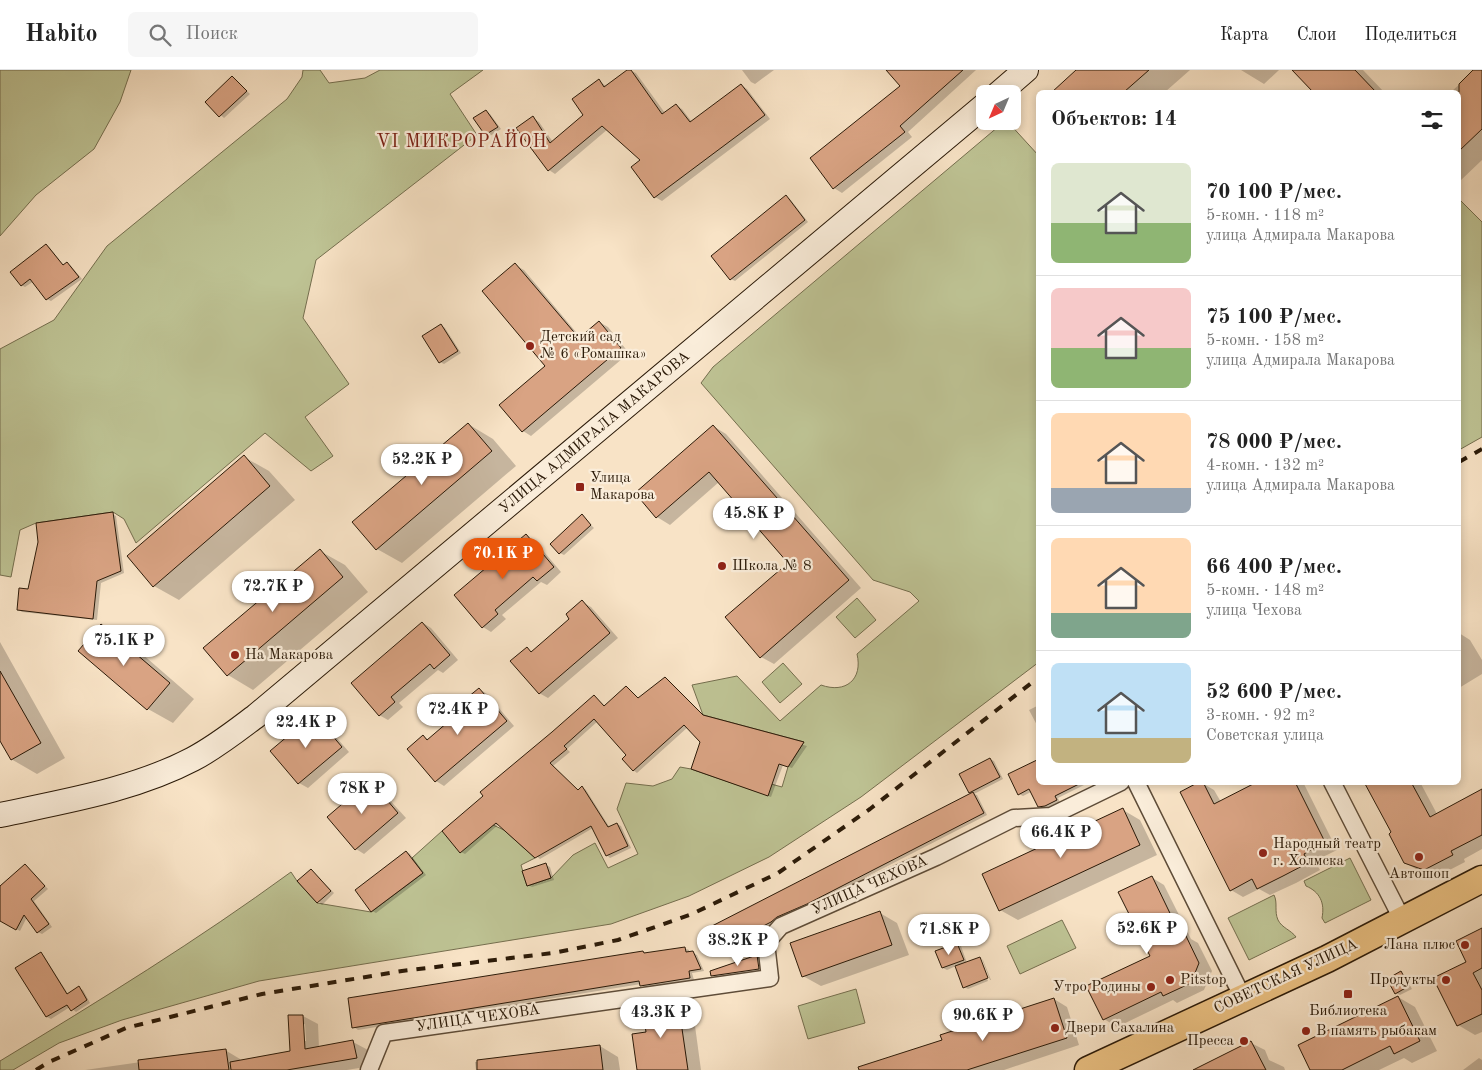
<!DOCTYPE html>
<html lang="ru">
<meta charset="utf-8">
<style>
body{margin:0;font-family:"Old Standard TT",serif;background:#f6f6f6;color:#222;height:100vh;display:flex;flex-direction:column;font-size:19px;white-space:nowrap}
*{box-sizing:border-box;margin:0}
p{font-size:16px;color:#767676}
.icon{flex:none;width:28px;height:28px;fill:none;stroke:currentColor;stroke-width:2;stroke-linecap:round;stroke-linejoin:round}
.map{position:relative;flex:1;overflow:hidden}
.panel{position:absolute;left:1036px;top:20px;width:425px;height:695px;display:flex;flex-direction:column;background:#fff;border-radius:8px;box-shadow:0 2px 8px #0003}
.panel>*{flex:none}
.needle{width:32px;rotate:224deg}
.tools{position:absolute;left:976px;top:15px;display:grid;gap:10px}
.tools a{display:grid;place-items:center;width:45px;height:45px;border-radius:8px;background:#fff;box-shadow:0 2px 8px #0003;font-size:25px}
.price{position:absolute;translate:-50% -42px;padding:0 11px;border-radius:18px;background:#fff;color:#222;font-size:16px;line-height:32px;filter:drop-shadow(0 1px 2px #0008)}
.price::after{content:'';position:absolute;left:50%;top:30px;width:15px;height:11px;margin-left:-8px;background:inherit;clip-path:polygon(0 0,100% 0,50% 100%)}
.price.on{background:#ea580c;color:#fff}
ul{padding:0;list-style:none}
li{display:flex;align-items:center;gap:15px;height:125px;padding:0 15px}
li+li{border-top:1px solid #e0e0e0}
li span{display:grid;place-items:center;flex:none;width:140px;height:100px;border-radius:8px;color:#555}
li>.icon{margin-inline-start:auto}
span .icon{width:60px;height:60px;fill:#fffc;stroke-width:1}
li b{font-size:21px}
h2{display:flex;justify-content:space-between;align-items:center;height:60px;padding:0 15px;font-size:21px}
header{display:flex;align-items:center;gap:30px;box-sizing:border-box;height:70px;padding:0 25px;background:#fff;border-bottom:1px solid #e0e0e0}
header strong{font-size:24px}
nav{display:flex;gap:28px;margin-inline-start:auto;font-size:18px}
.search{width:350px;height:45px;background:#f6f6f6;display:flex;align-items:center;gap:12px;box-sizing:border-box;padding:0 18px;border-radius:8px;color:#767676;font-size:19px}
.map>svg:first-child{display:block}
.green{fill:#bec394;stroke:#746e4e}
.shadow{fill:#0003;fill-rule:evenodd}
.building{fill:#d9a383;stroke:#2b1a08}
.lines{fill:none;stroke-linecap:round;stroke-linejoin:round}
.minor-casing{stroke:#5e4c38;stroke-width:19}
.secondary-casing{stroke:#2b1a08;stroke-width:26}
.primary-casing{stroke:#2b1a08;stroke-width:29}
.minor{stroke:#faedda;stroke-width:16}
.secondary{stroke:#faedda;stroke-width:24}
.primary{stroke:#ecc283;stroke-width:26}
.rail{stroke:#2b1a08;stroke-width:4;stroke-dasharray:9 9;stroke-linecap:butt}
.poi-dot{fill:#8f2418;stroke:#faedda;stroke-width:2}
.labels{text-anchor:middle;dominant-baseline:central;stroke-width:4.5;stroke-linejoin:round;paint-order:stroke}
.poi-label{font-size:15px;fill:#2b1a08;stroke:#faedda;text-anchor:start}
.street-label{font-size:15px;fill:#2b1a08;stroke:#faedda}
.quarter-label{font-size:18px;letter-spacing:1px;fill:#7a1f14;stroke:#faedda}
</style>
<header>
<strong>Habito</strong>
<div class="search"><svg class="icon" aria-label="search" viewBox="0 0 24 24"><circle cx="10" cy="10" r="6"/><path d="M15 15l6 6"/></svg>Поиск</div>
<nav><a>Карта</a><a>Слои</a><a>Поделиться</a></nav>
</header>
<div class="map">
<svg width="1482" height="1000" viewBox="0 0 1482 1000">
<rect width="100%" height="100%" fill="#f8e3c6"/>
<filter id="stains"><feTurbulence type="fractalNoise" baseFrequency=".004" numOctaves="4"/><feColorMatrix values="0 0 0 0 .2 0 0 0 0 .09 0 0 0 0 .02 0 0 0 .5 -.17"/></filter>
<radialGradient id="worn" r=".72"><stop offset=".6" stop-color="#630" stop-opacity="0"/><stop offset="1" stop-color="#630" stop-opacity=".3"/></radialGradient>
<path class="green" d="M0 0H131L120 32 94 79 36 125 0 166Z
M303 0H320L329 13 365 8 380 0H483L450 24 477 65 316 190 303 248 349 314 305 347 333 386 311 401 265 363 136 473 124 449 113 442 36 453 20 460 11 507 0 505V279L54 250 107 176 287 29 302 7Z
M1005 51H1007L1039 86V592L861 727 769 787 689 826 611 854 259 911 122 950 59 973 13 1000H0V991C99 931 198 870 291 802L297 811 317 833 371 842 423 803 412 788 442 761 493 755 504 760 535 788 521 795 527 816 551 808 573 785 595 773 608 798 638 784 617 739 626 713 653 716 672 709 680 697 691 699 767 725 771 714 782 717 788 697 804 672 703 645 692 615 737 606 780 651 821 615C846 624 863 609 857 584L919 531 910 522 873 510 701 313 713 297Z
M1459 129 1482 152V367L1459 380Z
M857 528 876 550 855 568 836 547Z
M783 593 802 614 780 633 762 612Z
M1350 788 1371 830 1325 853 1322 848C1325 833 1320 822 1306 816L1304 811Z
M1274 825C1278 833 1274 841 1278 850 1282 858 1291 860 1296 867L1249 890 1228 848Z
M1062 850 1076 878 1020 904 1007 876Z
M856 919 865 953 808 969 798 936Z"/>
<path class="shadow" d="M629 0 636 3 665 43 676 35 682 39 692 52 741 15 747 19 770 49 662 131 655 127 642 90 608 59 555 104 549 100 518 58 533 48 539 52 553 72 585 45 599 11 606 16Z
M742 0H774L755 14 751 12Z
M894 0H976L908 62 912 67 842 123 834 118 902 16Z
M1078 0H1190L1165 22H1053Z
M1241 0H1279L1264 14Z
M1294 0H1363L1384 22H1315Z
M1475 0 1482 3V90L1459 112V22H1451Z
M232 7 250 24 224 48 206 32Z
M486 41 490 44 501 59 490 66 486 64Z
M786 127 790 129 808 152 735 211 731 209Z
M46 175 50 178 64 196 67 193 71 196 82 209 51 231 47 229 34 211 25 217 21 215Z
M515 195 524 200 581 268 599 252 608 257 629 283 531 366 523 361 547 297Z
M441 255 445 258 461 283 444 294 440 292Z
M468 354 493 369 516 396 402 493 377 479Z
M713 356 726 364 861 518 774 594 761 587 789 493 719 412 670 455 657 447 636 423Z
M244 387 269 401 295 430 179 530 154 516Z
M112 444 116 446 124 503 101 513 97 550 22 542 18 539 29 521Z
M582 446 594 458 564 485 560 483Z
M526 466 534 470 561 502 547 515 541 512 502 545 506 549 491 562 483 557Z
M320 481 345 495 368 522 253 620 228 605 205 578Z
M582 532 591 537 618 568 548 628 539 623 527 579 532 582 571 549Z
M423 553 431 558 458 590 443 603 438 600 399 633 403 637 388 650 379 645Z
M101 556 126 570 194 629 173 653 148 639Z
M1459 563 1470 570 1482 590V604L1459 618Z
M0 572 65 688 37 704 11 689 0 669Z
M665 608 705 647 807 676 792 698 783 695 771 727 696 701 701 672 688 657 637 703 633 700 628 685 598 651 567 679 570 682 553 696 579 721 582 717 586 720 610 758 617 754 621 756 631 778 610 788 607 785 593 758 540 789 499 754 465 784 461 782 553 663 594 626 605 636 626 617 639 629Z
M479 619 487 624 514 656 444 716 436 711 423 666 429 670 468 637Z
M1039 635V659L1029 640Z
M314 646 322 651 349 682 308 718 299 713Z
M990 689 994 691 1003 709 974 724 977 725 987 745 728 878 724 876 973 724 970 722Z
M370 712 378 717 406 748 364 784 356 779Z
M1039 712H1090L1058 728 1060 733 1049 738H1043L1039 736 1031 722 1023 726 1019 724Z
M1260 712H1303L1337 780 1315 791 1320 800 1296 813 1270 825 1259 819 1243 827 1231 820 1202 713 1214 720 1221 732Z
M1366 712H1420L1437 744 1482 720V779L1464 789 1465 792 1438 806 1418 800 1405 793 1393 763Z
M1123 740 1140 750 1157 785 1018 850 1000 840Z
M407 782 410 784 426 805 376 843 372 841 356 820Z
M25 795 48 819 34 831 52 857 42 864 38 862 27 847 20 861 0 850V817Z
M546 795 550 797 554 810 532 817 528 815Z
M311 800 334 823 322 835 299 811Z
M1151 807 1164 815 1191 869 1198 873 1212 901 1204 920 1177 933 1173 930 1117 957 1104 949 1151 886Z
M880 843 897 853 909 885 821 916 803 906Z
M1482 860V962L1475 965 1458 955 1468 893Z
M957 874 961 876 967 893 980 888 982 889H979L988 911 968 919 964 917 956 896 947 900 943 898Z
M684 878 689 880V883H693L697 885 704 901 692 903 694 910 645 918 641 914 358 960 354 957 643 882 647 884Z
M41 884 44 886 68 924 79 918 83 920 90 933 76 942 70 937 51 949 47 947 17 898Z
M757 886 761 888 762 901 716 908 712 905Z
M982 889 983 890 991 910H990Z
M1401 903 1404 905 1412 919 1400 925 1396 923Z
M1398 927 1415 937 1437 981 1412 993 1404 988 1379 1000H1312Z
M1054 929 1067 937 1079 975 1004 1000H859L943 971Z
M678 932 693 941 701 1000H638L647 963Z
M289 946H303L318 954 319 978 353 972 368 980 371 996 347 1000H85L225 980 240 989 241 991 291 982ZM305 954 306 971H303L302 955Z
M1251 973 1265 980 1269 990 1284 997 1285 1000H1196Z
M600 976 618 987 620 1000H476L475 992Z
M1479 988 1482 990V1000H1463Z"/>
<path class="building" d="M627 0H631L662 44 676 34 690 52 741 14 765 45 654 128 631 97 640 90 602 56 548 101 516 58 533 46 550 73 583 45 572 29 599 9 604 17Z
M886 0H963L900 56 905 62 833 119 810 88 900 16Z
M1076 0H1149L1124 22H1052Z
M1292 0H1355L1376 22H1313Z
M1473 0H1482V59L1459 81V14Z
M232 6 247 21 219 47 205 32Z
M486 40 498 57 485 65 473 48Z
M786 125 805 150 730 210 711 186Z
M46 174 63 195 67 192 79 207 46 230 30 209 21 216 10 202Z
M515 193 579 268 599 251 621 278 522 362 499 335 545 296 482 221Z
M441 254 458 281 439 293 422 266Z
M468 353 492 381 376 480 352 452Z
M713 355 849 510 760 588 725 547 788 493 709 402 656 448 635 423Z
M244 385 270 416 153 517 127 486Z
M113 442 121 501 97 511 93 549 17 540 19 518 28 519 38 472 36 453Z
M582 444 591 455 559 484 550 474Z
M526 464 554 497 537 511 533 507 495 540 498 544 482 558 454 525Z
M320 479 343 507 227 606 203 578Z
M582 530 610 563 539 624 510 591 527 577 531 582 569 549 566 544Z
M422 552 450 585 434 599 430 594 391 627 395 632 379 646 351 613Z
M101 554 170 613 147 640 78 581Z
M0 601 41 673 11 690 0 671Z
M665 607 703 645 804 672 788 697 779 694 768 726 691 699 700 672 684 655 633 701 622 689 626 685 594 649 564 676 567 679 550 693 578 720 582 716 608 757 617 753 628 776 606 786 591 756 535 788 496 753 460 783 442 761 483 726 480 722 552 662 594 625 604 636 626 616 638 628Z
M479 618 507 651 435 712 407 679 423 665 427 670 455 646 466 636 462 632Z
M314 644 342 677 298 714 270 681Z
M990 688 1000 707 969 723 959 704Z
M1039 689V712H1083L1055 726 1057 730 1045 736 1038 737 1029 719 1018 725 1008 704Z
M370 710 398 743 355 780 327 747Z
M1199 712H1203L1214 734 1257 712H1295L1325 772 1304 784 1308 793 1283 806 1257 819 1252 809 1230 821 1180 722Z
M1364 712H1411L1430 747 1482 719V765L1451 781 1453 785 1424 800 1404 793 1389 764 1391 762Z
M973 722 984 743 807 834 777 847 771 852 723 877 712 856Z
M1123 738 1140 775 999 841 982 804Z
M406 781 423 803 371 842 355 820Z
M546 793 551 808 527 816 522 801Z
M25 794 45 816 31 829 49 854 37 863 24 845 16 860 0 851V816Z
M311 799 331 821 317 833 297 811Z
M1152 806 1181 866 1185 864 1199 893 1191 913 1163 926 1161 922 1103 950 1086 916 1150 886 1118 822Z
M880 841 892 875 802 907 790 873Z
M1482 858V898L1473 903 1482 920V944L1457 956 1433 908 1466 892 1456 871Z
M957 873 964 890 942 898 935 881Z
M685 877 686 882 693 881 701 899 689 901 690 908 640 916 639 911 352 958 348 928 643 881 644 883Z
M41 882 67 924 79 916 87 930 71 941 67 935 46 947 15 898Z
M757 885 759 899 711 906 710 901Z
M980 887 988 908 963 918 955 896Z
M1401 901 1409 916 1395 924 1387 909Z
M1398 926 1420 971 1394 984 1390 976 1342 1000H1310L1298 975Z
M1054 928 1067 968 967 1000H859L858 997 942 970 940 965Z
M678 931 688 1000H637L632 964 646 962 642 936Z
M288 945H303L305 979 353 970 357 988 287 1000H231L230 992 290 981Z
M1251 971 1266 1000H1193Z
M600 975 603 1000H477V990Z
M226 979 229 1000H139L138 990Z"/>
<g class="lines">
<g class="minor-casing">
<path id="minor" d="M1136 712 1243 928
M1332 712 1403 851
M369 1000 384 963 770 908 766 873 781 856 936 787 1014 748 1051 746 1121 712"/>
</g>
<g class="secondary-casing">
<path id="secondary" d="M998 24 1026 0
M0 745C65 731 134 720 193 689 216 677 236 661 256 646L985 35"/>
</g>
<g class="primary-casing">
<path id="primary" d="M1088 1000 1327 889 1482 809"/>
</g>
<use href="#minor" class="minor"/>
<use href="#secondary" class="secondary"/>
<use href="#primary" class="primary"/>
<path class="rail" d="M1459 392 1482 379
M36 1000 49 992 126 958 262 924 402 901 553 883 618 870 692 844 778 803 870 739 1039 607"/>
</g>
<g class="poi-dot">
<circle cx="530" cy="276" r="5"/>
<rect x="575" y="412" width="10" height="10" rx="2.5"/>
<circle cx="722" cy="496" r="5"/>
<circle cx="235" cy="585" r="5"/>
<circle cx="1263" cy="783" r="5"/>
<circle cx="1419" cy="787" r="5"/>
<circle cx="1465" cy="875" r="5"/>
<circle cx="1170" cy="910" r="5"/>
<circle cx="1446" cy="910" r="5"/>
<circle cx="1151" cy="917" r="5"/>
<rect x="1343" y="919" width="10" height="10" rx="2.5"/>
<circle cx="1055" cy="958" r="5"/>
<circle cx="1306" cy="961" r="5"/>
<circle cx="1244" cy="971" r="5"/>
</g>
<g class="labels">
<g class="poi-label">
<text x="540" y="267">Детский сад<tspan x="540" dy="17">№ 6 «Ромашка»</tspan></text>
<text x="590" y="408">Улица<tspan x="590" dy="17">Макарова</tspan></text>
<text x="732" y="496">Школа № 8</text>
<text x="245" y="585">На Макарова</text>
<text x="1273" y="774">Народный театр<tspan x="1273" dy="17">г. Холмска</tspan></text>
<text x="1419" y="804" text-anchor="middle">Автошоп</text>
<text x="1455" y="875" text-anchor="end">Лана плюс</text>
<text x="1180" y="910">Pitstop</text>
<text x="1436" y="910" text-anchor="end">Продукты</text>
<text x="1141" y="917" text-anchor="end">Утро Родины</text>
<text x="1348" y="941" text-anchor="middle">Библиотека</text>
<text x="1065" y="958">Двери Сахалина</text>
<text x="1316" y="961">В память рыбакам</text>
<text x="1234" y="971" text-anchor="end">Пресса</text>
</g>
<g class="street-label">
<text transform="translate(595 363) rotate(-40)">УЛИЦА АДМИРАЛА МАКАРОВА</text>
<text transform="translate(870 816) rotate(-24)">УЛИЦА ЧЕХОВА</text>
<text transform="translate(1286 907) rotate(-25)">СОВЕТСКАЯ УЛИЦА</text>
<text transform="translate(478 949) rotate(-8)">УЛИЦА ЧЕХОВА</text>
</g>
<g class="quarter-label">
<text x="462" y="72">VI МИКРОРАЙОН</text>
</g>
</g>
<rect width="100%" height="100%" filter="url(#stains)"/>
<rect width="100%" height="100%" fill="url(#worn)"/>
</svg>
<div class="tools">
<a><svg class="needle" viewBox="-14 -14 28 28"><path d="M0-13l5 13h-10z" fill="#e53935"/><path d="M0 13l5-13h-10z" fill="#767676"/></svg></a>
</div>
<b class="price" style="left:422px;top:416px">52.2K ₽</b>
<b class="price" style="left:754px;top:470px">45.8K ₽</b>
<b class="price on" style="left:503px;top:510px">70.1K ₽</b>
<b class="price" style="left:273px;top:543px">72.7K ₽</b>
<b class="price" style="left:124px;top:597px">75.1K ₽</b>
<b class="price" style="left:458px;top:666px">72.4K ₽</b>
<b class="price" style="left:306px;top:679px">22.4K ₽</b>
<b class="price" style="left:362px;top:745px">78K ₽</b>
<b class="price" style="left:1061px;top:789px">66.4K ₽</b>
<b class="price" style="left:1147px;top:885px">52.6K ₽</b>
<b class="price" style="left:949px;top:886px">71.8K ₽</b>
<b class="price" style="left:738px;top:897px">38.2K ₽</b>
<b class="price" style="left:661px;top:969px">43.3K ₽</b>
<b class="price" style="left:983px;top:972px">90.6K ₽</b>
<section class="panel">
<h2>Объектов: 14<svg class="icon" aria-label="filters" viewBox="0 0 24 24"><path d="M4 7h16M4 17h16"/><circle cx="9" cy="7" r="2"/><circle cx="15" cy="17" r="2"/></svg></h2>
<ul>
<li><span style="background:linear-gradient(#dfe7d0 60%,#8fb573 0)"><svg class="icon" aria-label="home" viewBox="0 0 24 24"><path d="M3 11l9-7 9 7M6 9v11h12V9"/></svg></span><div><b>70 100 ₽/мес.</b><p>5-комн. · 118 m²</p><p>улица Адмирала Макарова</p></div></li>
<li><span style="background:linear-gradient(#f6c9c9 60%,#8fb573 0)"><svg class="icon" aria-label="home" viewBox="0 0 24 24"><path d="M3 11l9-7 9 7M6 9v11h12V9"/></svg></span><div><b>75 100 ₽/мес.</b><p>5-комн. · 158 m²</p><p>улица Адмирала Макарова</p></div></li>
<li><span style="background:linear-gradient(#ffd9b3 75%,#9aa5b1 0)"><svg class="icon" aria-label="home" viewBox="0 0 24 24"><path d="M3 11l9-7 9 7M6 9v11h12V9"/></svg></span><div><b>78 000 ₽/мес.</b><p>4-комн. · 132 m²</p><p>улица Адмирала Макарова</p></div></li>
<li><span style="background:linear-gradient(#ffd9b3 75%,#7fa58c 0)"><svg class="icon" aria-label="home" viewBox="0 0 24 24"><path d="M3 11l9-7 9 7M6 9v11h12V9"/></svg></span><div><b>66 400 ₽/мес.</b><p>5-комн. · 148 m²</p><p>улица Чехова</p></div></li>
<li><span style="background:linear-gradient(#bfe0f5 75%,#c2b280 0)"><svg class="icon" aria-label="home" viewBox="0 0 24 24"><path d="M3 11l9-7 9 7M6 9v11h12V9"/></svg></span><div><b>52 600 ₽/мес.</b><p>3-комн. · 92 m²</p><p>Советская улица</p></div></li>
</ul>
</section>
</div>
